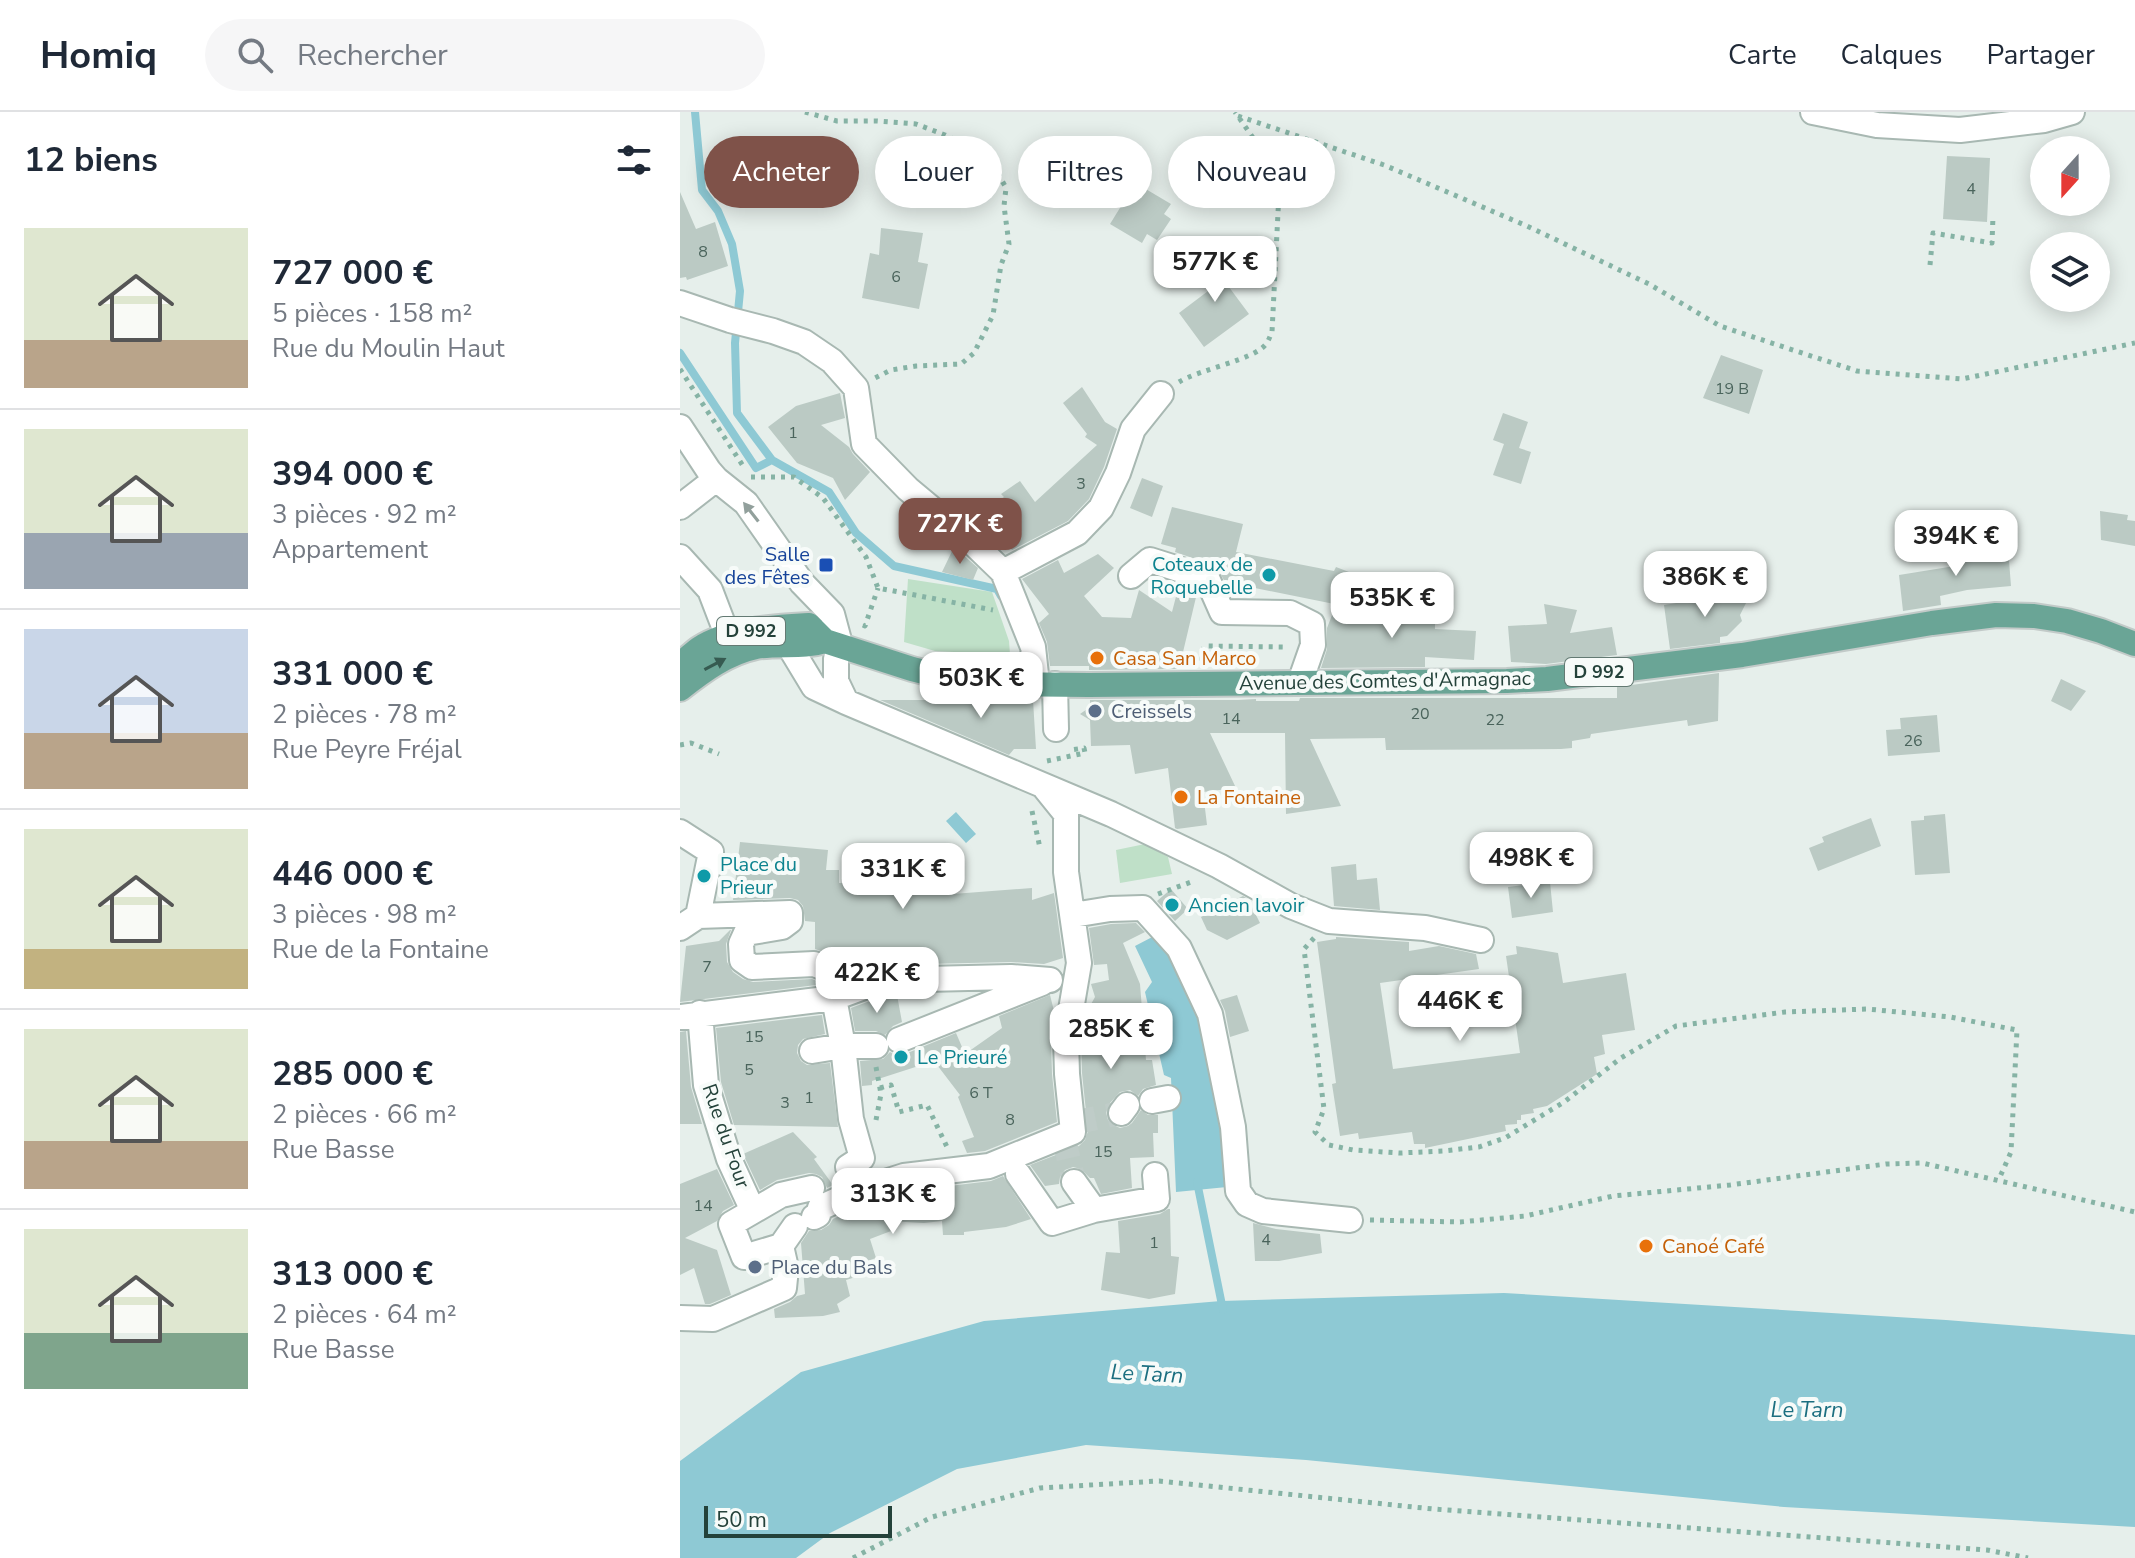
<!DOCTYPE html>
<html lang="fr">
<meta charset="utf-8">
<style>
body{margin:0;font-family:"Nunito Sans",sans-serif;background:#f6f6f7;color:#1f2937;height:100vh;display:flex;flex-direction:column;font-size:30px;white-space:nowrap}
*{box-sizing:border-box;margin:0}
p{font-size:26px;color:#747a83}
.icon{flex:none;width:44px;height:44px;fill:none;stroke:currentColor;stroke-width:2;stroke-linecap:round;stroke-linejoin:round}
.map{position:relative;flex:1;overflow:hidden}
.details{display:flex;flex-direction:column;background:#fff;width:680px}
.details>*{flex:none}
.banner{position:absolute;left:24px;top:24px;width:760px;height:72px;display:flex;gap:16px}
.needle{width:52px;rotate:201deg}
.buttons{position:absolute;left:1350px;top:24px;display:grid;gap:16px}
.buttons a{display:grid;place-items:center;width:80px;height:80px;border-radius:50%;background:#fff;box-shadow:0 4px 20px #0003;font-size:40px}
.scale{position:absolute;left:24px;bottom:20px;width:188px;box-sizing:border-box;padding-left:8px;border:4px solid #24423a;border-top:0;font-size:22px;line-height:28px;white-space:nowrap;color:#24423a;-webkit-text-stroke:6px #f7fbf9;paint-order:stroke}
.price{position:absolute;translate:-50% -68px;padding:0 18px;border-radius:16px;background:#fff;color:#222;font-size:26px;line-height:52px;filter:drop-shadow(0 2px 4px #0008)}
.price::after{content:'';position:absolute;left:50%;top:48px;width:24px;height:18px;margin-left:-12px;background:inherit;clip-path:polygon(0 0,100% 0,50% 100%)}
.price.on{background:#7f5249;color:#fff}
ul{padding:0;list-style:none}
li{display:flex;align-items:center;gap:24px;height:200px;padding:0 24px}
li+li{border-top:2px solid #e0e1e3}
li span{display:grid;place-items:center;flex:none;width:224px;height:160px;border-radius:0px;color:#555}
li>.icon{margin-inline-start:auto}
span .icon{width:96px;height:96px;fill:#fffc;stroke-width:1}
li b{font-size:34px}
h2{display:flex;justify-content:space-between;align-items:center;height:96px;padding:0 24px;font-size:34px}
.pill{padding:0 28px;border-radius:36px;background:#fff;box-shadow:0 4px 20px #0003;font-size:28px;line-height:72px}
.pill.on{background:#7f5249;color:#fff}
header{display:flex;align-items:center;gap:48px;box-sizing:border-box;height:112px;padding:0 40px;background:#fff;border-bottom:2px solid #e0e1e3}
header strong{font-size:38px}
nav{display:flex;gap:44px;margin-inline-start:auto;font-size:28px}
.search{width:560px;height:72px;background:#f6f6f7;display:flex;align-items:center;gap:20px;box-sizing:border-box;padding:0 28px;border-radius:44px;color:#747a83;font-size:30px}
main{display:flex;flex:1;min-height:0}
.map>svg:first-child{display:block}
.green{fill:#bfe0c8}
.water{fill:#8ec9d4}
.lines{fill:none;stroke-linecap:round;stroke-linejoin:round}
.stream{stroke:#8ec9d4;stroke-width:8}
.building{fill:#bbcac4}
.minor-tunnel{stroke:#bfccc8;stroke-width:24;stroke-dasharray:24 12;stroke-linecap:butt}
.minor-casing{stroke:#a8b8b2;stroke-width:28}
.major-casing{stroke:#c2cac8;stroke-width:28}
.path{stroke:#86b3a5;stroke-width:5;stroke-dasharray:4 6;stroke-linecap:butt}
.minor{stroke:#fff;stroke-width:24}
.major{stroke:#6aa596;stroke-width:24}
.oneway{fill:#92a09c}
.oneway2{fill:#365b51}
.transit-dot{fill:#1a4fb4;stroke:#f7fbf9;stroke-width:3}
.culture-dot{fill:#0f9aa8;stroke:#f7fbf9;stroke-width:3}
.food-dot{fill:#e8710a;stroke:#f7fbf9;stroke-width:3}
.service-dot{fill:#5c6f8a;stroke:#f7fbf9;stroke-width:3}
.labels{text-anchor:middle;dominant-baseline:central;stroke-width:8;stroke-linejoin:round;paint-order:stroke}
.number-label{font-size:16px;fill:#4a645c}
.shield{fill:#f7fbf9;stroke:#637a73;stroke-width:2}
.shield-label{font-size:18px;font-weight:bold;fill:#24423a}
.transit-label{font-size:20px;fill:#164399;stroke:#f7fbf9;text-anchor:end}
.culture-label{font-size:20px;fill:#0d838f;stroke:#f7fbf9;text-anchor:start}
.food-label{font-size:20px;fill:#c56008;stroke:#f7fbf9;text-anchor:start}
.street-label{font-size:20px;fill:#24423a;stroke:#f7fbf9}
.service-label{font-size:20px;fill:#4e5e75;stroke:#f7fbf9;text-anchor:start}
.water-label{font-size:22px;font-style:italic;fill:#1c6f80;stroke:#f7fbf9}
</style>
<header>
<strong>Homiq</strong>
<div class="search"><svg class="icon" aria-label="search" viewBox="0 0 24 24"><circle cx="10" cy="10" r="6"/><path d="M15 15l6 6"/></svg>Rechercher</div>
<nav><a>Carte</a><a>Calques</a><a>Partager</a></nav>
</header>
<main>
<section class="details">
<h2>12 biens<svg class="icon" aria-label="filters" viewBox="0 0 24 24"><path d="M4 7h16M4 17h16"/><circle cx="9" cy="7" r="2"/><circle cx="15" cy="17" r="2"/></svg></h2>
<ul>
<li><span style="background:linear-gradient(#dfe7d0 70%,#b9a48a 0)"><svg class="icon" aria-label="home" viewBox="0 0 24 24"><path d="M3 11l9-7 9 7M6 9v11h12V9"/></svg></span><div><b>727 000 €</b><p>5 pièces · 158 m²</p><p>Rue du Moulin Haut</p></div></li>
<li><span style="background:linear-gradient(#dfe7d0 65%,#9aa5b1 0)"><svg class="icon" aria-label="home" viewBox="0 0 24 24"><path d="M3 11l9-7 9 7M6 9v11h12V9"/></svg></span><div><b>394 000 €</b><p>3 pièces · 92 m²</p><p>Appartement</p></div></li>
<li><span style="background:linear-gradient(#c9d6e8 65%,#b9a48a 0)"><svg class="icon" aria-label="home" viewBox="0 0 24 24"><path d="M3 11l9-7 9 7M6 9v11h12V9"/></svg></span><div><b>331 000 €</b><p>2 pièces · 78 m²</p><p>Rue Peyre Fréjal</p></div></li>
<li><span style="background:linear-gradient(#dfe7d0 75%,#c2b280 0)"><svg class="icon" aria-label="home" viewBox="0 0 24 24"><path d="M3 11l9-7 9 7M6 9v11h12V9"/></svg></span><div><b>446 000 €</b><p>3 pièces · 98 m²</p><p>Rue de la Fontaine</p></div></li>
<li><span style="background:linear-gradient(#dfe7d0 70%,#b9a48a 0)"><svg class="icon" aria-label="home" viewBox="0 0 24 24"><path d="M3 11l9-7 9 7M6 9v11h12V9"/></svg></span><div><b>285 000 €</b><p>2 pièces · 66 m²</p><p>Rue Basse</p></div></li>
<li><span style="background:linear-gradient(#dfe7d0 65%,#7fa58c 0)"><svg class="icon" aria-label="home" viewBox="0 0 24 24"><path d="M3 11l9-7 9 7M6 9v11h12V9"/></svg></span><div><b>313 000 €</b><p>2 pièces · 64 m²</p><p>Rue Basse</p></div></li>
</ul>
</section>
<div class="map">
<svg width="1455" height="1446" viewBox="0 0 1455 1446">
<rect width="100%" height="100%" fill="#e6efeb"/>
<path class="green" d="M228 467 312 480 329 529 330 543 255 539 224 530Z
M465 732 488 745 492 762 440 771 436 738Z"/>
<path class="water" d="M276 700 296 722 286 731 266 709Z
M478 822 521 891 541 1011 547 1075 496 1080 491 966 484 963 465 880 472 870 455 834Z
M824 1181 1266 1208 1455 1223V1415L1104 1395 626 1348 406 1333 277 1357 150 1421 116 1446H0V1349L121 1260 304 1209 541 1189Z"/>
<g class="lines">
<path class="stream" d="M15 0 22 78 38 99 52 132 60 179 55 231 57 301 92 348 149 380 176 421 214 454 317 477 321 484
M0 241 76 356 92 348
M517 1070 543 1198"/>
</g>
<path class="building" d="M1267 44 1310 46 1307 110 1263 107Z
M459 73 491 92 484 102 491 107 477 128 467 122 462 131 430 112 451 78 454 80Z
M0 80 16 117 35 110 48 154 7 168 6 165 0 166Z
M201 116 243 121 238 150 248 152 239 197 182 186 190 141 199 143Z
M537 138 556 165 546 171 569 202 524 235 499 201 536 173 520 149Z
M1041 243 1083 258 1069 302 1023 286Z
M402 275 425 310 437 317 424 355 409 387 388 409 332 438 315 417 311 426 296 405 324 385 321 382 340 369 355 390 417 333 405 325 407 322 383 291Z
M160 281 165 306 141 313 169 335 173 342 190 360 165 388 153 366 117 351 88 315 116 294Z
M823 301 848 310 839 336 851 340 841 372 813 363 824 332 813 328Z
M462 366 483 374 472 405 450 396Z
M492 395 563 412 556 440 654 459 656 455 682 465 669 495 545 470 536 454 495 440 496 436 481 432Z
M1420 399 1448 403 1447 408 1455 409V434L1421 428Z
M274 435 298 456 293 468 262 460Z
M1328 436 1331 474 1287 478 1260 484 1261 493 1223 499 1219 463 1281 453 1280 439Z
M418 442 434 456 404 484 422 505 451 506 459 478 492 500 499 473 516 478 517 481 499 557 409 558V554H370L367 530 359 511 369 502 342 467 378 448 384 461Z
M1070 476 1063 486 1067 489 1060 503 1062 509 1047 524 1040 525V531L990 537 984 493 1033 485 1034 479Z
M864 492 897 498 890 521 932 515 937 543 866 552 831 550 828 514 867 512Z
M654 498H755V517L796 519 794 548 745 545V555L641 556 647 537V516Z
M1039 561 1038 609 1008 614 1007 608 911 622 910 626 892 629V636L881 637 706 638 705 626 630 627 661 694 606 702 605 621H530L556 676 523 680 527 713 497 717 495 716 488 656 455 662 450 633 411 634 410 608 400 602 410 595V588H558L576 587V589H619L620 586H937V575Z
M1381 567 1406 579 1391 599 1371 589Z
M200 588H353L356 637H334L329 643Z
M1257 603 1260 640 1208 644 1206 618 1221 617 1220 606Z
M1265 702 1270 761 1235 763 1231 709 1244 708V704Z
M1191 706 1201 734 1138 759 1129 736 1144 730 1142 725Z
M60 730 148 738 146 758H159V771L221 773 222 744 275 749 273 782 352 776V788L374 781 383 846 364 852 331 850 202 853 164 847 135 837V810L125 809 123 794 118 788 110 786 53 788Z
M676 752 677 768 697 766 700 798 654 794 651 755Z
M870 770 873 800 832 806 828 775Z
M491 777 508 797 495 809 477 789Z
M563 784 568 787 580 811 547 828 527 818 521 805Z
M456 811 465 820 443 831 460 872 466 948H472L476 973 463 977 458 984 450 978 440 980 429 992 426 1000 428 1008 431 1012 440 1016 448 1014 452 1011 461 998 468 1003H478V1021H473L474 1045 450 1046 452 1076 421 1082 414 1066H410L401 1057 393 1055 385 1058 380 1065 379 1072 365 1074 350 1053 399 1034 405 1028 408 1019 402 961 401 928 405 903 415 885 411 872 429 868 427 852 414 853 409 816 431 812Z
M50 818H51L46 832 47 850 53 860 63 867 73 870 132 867 144 872 0 890 6 834 39 829Z
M656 825 729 830V839L759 834 796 842 799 857 700 871 713 957 840 941 826 844 837 842 836 834 878 841 883 871 946 861 955 918 922 923 925 942 914 945 917 962 867 994 853 997 854 1001 841 1003V1008H837V1012L825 1013 826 1019 745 1036V1032H734L732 1020 679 1027 678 1021 660 1024 652 972 656 971 637 830 656 827Z
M206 883H217L222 910 213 914 205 923 196 919H175L171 896Z
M370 883 375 903 371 927 372 962 377 1010 305 1039 287 1041 282 1029 294 1025 278 985 280 983 254 949 192 969V973L182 974 180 949 203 947 210 940 216 943 225 942 276 921 285 942 322 916 319 904Z
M557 883 569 919 550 925 545 899 540 888Z
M142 903 145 922 123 927 118 933 117 941 121 949 127 953 150 951 158 1015 54 1013 41 970 36 916Z
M6 919 11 975 22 1012H0V920Z
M113 1020 137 1045 134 1047 153 1073 147 1076 142 1065 136 1062 129 1061 97 1068 80 1078 63 1042Z
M37 1057 54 1093 43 1099 37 1109 5 1126 37 1138 51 1183 30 1192H25L14 1156 0 1163V1072Z
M323 1064 351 1107 326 1115 284 1120V1123H263L262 1109 244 1111 207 1109 211 1119 190 1127 196 1146 176 1153 179 1164 166 1168 170 1184 157 1192 160 1200 143 1204 95 1206 94 1197 110 1190 117 1184 125 1182 121 1131 129 1119 141 1118 149 1113 153 1107 182 1093 227 1079 311 1069Z
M488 1097H490L491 1144 499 1145 495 1182 469 1187 421 1178 426 1140 440 1141 438 1109 480 1102Z
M573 1111 596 1117 640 1122 642 1141 599 1149H575Z"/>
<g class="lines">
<path class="minor-tunnel" d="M392 1011 441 1001
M383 1023 394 1070"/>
<g class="minor-casing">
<path id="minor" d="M1133 0 1197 13 1280 18 1364 8 1392 0
M0 191 50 208 93 219 124 230 152 249 176 276 184 332 228 377 294 432 323 460 353 535 357 572
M0 315 29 359 36 367 66 391 122 471 152 502 160 532 156 547V569L166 590 134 575 108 532
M0 395 36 367
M0 445 30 478 48 525 66 532
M323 460 397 421 421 396 438 361 453 317 481 282
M451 464 470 448 527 466 542 500 610 501 632 512 633 533 620 570
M375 572 376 617
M166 590 431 702 539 754 611 794 649 809 745 816 801 828
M0 720 31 740 18 804 0 816
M393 803 430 797 463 796 499 836 530 902 553 1015 558 1079 567 1092 583 1099 670 1108
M18 804 110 801V809L102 815 66 821 61 832 62 848 72 855 134 852 160 862 200 868
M154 886 163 934 171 1007 182 1046 168 1055
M20 901 26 973 49 1047 73 1099
M0 905 154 886 203 868 331 865 370 868
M219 928 362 871
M132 939 163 934H196
M472 989 488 986
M441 1001 447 993
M338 1062 372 1111 414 1098 477 1087 475 1063
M394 1070 414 1098
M134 1105 138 1103 140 1096 177 1079 224 1064 309 1054 393 1020 387 962 386 927 399 851 386 760V702L365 676
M115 1114 101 1134 64 1145 51 1112 101 1083 132 1076
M0 1206 33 1207 104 1176 106 1156 101 1134"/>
</g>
<g class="major-casing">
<path id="major" d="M0 552C7 547 13 541 20 536 49 517 96 515 129 513L145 529 232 557 272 567 307 572 409 573 827 569 867 567 1062 543 1252 511 1316 503 1354 504 1387 509 1421 519 1455 532
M0 577C23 559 47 541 76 535 99 531 123 536 145 529"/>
</g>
<path class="path" d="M125 0 157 9H197L236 12 265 23 297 39 313 52 326 76 324 94 329 132 321 153 313 203 294 241 281 252 236 254 211 258 195 266
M558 4 704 53 847 114 969 172 1040 214 1177 259 1282 267 1455 231
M1250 153 1253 121 1312 131 1313 104
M0 257 65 357
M499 270C520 257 574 248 586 232 589 228 590 224 592 220L599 81 590 50 555 0
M71 365H114L143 386 186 445 198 476 313 498
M183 513 185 514 198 476
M521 549 524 534 607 535
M0 633 11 631 39 642
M367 649 405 641 404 636 390 638
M352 699 360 736
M478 782 514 769
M634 826 624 837 644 997 635 1020 649 1033 673 1038 720 1041 763 1039 799 1035 825 1026 884 990 941 946 996 914 1105 900 1187 897 1270 905 1337 918 1331 1040 1319 1067
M196 955 201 982 196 1008
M200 976 211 973 219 1000 247 993 267 1035
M690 1108 780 1110 845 1104 933 1084 1050 1073 1206 1052 1242 1051 1455 1100
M173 1446 252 1405 360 1376 479 1369 753 1397 1307 1438 1348 1446"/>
<use href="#minor" class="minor"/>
<use href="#major" class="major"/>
</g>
<defs><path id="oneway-solid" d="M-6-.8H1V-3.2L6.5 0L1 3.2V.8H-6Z" transform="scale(2)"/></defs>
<use class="oneway" href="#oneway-solid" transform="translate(71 400) rotate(-128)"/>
<use class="oneway2" href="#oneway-solid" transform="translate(35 552) rotate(-28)"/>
<rect class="transit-dot" x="138" y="445" width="16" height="16" rx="4"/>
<g class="culture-dot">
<circle cx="589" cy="463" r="8"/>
<circle cx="24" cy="764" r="8"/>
<circle cx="492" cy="793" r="8"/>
<circle cx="221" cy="945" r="8"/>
</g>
<g class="food-dot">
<circle cx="417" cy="546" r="8"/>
<circle cx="501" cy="685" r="8"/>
<circle cx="966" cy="1134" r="8"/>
</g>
<g class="service-dot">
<circle cx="415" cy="599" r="8"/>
<circle cx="75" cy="1155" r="8"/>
</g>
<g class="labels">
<g class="number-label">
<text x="1291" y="77">4</text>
<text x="23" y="140">8</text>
<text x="216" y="165">6</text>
<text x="1052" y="277">19 B</text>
<text x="113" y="321">1</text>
<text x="401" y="372">3</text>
<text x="740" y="602">20</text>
<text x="551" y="607">14</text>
<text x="815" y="608">22</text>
<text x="1233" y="629">26</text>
<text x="27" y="855">7</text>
<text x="74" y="925">15</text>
<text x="69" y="958">5</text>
<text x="301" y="981">6 T</text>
<text x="129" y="986">1</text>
<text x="105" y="991">3</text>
<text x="330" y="1008">8</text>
<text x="423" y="1040">15</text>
<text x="23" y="1094">14</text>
<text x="586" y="1128">4</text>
<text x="474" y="1131">1</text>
</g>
<g class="shield">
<rect x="37" y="505" width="68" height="28" rx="6"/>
<rect x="885" y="546" width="68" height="28" rx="6"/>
</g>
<g class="shield-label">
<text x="71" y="519">D 992</text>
<text x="919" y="560">D 992</text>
</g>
<g class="transit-label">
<text x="130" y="442">Salle<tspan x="130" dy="23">des Fêtes</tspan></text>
</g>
<g class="culture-label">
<text x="573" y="452" text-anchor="end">Coteaux de<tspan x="573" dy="23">Roquebelle</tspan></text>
<text x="40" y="752">Place du<tspan x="40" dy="23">Prieur</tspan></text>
<text x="508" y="793">Ancien lavoir</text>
<text x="237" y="945">Le Prieuré</text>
</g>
<g class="food-label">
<text x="433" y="546">Casa San Marco</text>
<text x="517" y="685">La Fontaine</text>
<text x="982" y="1134">Canoé Café</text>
</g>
<g class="street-label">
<text transform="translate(705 569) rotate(-1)">Avenue des Comtes d'Armagnac</text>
<text transform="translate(46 1024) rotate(71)">Rue du Four</text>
</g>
<g class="service-label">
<text x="431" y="599">Creissels</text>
<text x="91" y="1155">Place du Bals</text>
</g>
<g class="water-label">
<text transform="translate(467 1262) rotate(3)">Le Tarn</text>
<text x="1127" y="1298">Le Tarn</text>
</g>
</g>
</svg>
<div class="buttons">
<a><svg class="needle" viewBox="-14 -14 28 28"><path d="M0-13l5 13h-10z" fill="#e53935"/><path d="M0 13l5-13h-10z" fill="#747a83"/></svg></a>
<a><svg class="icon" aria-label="layers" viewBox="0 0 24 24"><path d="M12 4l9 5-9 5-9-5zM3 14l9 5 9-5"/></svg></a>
</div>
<div class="scale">50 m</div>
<b class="price" style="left:535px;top:192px">577K €</b>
<b class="price on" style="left:280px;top:454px">727K €</b>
<b class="price" style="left:1276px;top:466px">394K €</b>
<b class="price" style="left:1025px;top:507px">386K €</b>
<b class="price" style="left:712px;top:528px">535K €</b>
<b class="price" style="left:301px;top:608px">503K €</b>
<b class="price" style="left:851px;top:788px">498K €</b>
<b class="price" style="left:223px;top:799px">331K €</b>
<b class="price" style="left:197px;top:903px">422K €</b>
<b class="price" style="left:780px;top:931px">446K €</b>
<b class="price" style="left:431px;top:959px">285K €</b>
<b class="price" style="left:213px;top:1124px">313K €</b>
<div class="banner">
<a class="pill on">Acheter</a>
<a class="pill">Louer</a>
<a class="pill">Filtres</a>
<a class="pill">Nouveau</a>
</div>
</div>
</main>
